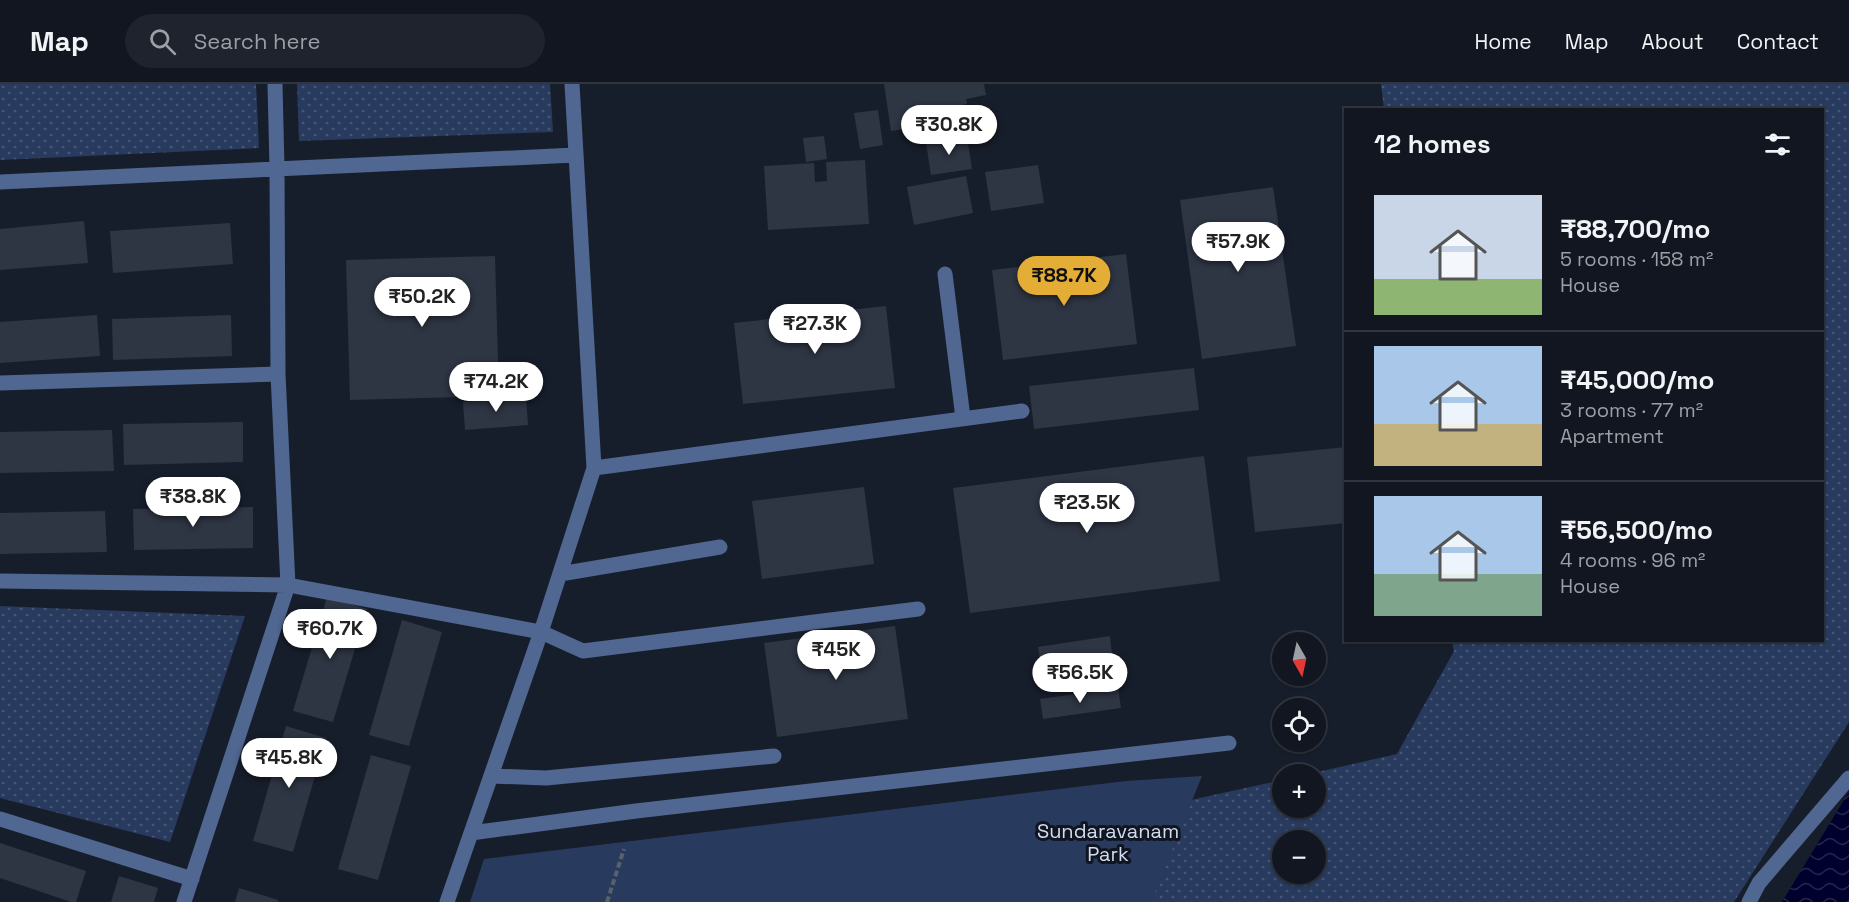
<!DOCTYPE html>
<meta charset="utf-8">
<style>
body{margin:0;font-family:"Space Grotesk",sans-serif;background:#1e232d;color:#f1f3f6;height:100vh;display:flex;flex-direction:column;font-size:22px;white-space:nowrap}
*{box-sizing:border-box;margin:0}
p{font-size:20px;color:#9c9fa5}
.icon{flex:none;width:33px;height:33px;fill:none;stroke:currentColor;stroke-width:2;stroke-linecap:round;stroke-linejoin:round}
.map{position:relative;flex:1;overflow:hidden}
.side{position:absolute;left:1344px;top:24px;width:480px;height:534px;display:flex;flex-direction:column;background:#111620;border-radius:0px;box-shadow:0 2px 4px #0004,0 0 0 2px #30353e}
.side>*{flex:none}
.needle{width:39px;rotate:171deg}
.tools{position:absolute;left:1272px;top:548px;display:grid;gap:12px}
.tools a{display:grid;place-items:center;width:54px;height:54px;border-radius:50%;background:#111620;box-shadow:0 2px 4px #0004,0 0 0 2px #30353e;font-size:30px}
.price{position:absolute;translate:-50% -51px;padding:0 14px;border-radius:21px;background:#fff;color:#222;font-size:20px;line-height:39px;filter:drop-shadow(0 2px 3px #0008)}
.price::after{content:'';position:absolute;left:50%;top:36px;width:18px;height:14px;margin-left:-9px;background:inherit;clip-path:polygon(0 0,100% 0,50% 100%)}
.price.current{background:#e4ad35;color:#111}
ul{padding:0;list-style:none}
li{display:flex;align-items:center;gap:18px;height:150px;padding:0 30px}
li+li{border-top:2px solid #30353e}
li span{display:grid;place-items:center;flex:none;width:168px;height:120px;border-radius:0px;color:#555}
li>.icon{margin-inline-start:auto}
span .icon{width:72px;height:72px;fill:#fffc;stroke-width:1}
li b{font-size:26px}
h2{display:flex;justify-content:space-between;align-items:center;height:72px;padding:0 30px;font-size:26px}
header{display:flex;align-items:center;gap:36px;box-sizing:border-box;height:84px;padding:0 30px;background:#111620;border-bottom:2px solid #30353e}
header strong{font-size:28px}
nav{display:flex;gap:33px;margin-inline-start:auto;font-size:21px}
.search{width:420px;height:54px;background:#1e232d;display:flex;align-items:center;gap:15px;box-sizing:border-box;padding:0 21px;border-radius:33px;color:#9c9fa5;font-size:22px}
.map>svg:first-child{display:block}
.grass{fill:url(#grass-dots);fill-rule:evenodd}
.park{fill:#283a5e}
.water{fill:url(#water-waves)}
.building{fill:#2e3543}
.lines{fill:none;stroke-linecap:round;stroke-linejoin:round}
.path{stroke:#59606b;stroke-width:4;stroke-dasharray:6 3;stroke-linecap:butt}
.minor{stroke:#506791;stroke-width:15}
.labels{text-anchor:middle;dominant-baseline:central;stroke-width:6;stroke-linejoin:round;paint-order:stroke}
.park-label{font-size:20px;fill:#d2dcee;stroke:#0f1521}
</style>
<header>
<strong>Map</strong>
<div class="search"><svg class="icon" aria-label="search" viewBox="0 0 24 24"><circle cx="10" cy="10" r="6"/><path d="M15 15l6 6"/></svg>Search here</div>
<nav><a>Home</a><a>Map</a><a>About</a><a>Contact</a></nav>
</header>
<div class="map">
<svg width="1849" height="818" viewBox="0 0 1849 818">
<defs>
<pattern id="grass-dots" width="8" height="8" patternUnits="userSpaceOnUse" patternTransform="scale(1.5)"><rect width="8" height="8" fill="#283a5e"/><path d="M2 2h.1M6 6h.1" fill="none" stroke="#475776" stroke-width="1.8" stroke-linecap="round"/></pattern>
<pattern id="water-waves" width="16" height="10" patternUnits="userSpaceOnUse" patternTransform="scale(1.5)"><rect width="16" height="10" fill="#00002f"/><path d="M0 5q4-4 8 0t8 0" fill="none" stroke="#25254e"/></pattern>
</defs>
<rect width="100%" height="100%" fill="#171e2b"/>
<path class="grass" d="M0 0H256L259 64 0 76Z
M297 0H550L553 48 299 57Z
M1381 0H1849V638L1734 818H1138L1177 719 1282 696V723H1316V690H1309L1397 670 1454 567 1452 557 1822 556V26L1384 25ZM1282 756H1316V789H1282Z
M0 522 245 532 170 758 0 714Z"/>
<path class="park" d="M1202 692 1151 818H470L484 775 1126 697Z"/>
<path class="water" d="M1849 709V818H1782L1847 711Z"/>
<path class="building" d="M884 0H984L986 11 966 15 967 20 958 22 960 36 891 47Z
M878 26 883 61 860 65 854 29Z
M824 52 827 75 806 78 803 54Z
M967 53 972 85 931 91 926 59Z
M865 76 869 140 768 146 764 82 814 79 815 98 827 97 826 78Z
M1038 81 1044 119 991 127 985 88Z
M966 92 973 129 914 141 907 103Z
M1273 103 1296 262 1202 275 1180 116Z
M84 137 88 179 0 186V145Z
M230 139 233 180 113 189 110 147Z
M1126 170 1137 260 1003 276 992 186Z
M495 172 499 312 350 316 346 176Z
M886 222 895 304 743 320 734 239Z
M97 231 100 272 0 279V238Z
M231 231 232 272 113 276 112 235Z
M1194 284 1199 326 1034 345 1029 302Z
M526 313 528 341 465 346 463 318Z
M243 338V378L124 381 123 340Z
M112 346 114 387 0 389V348Z
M1346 363V439L1255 448 1247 373Z
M1204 372 1220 497 970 529 953 404Z
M864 403 874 480 762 495 752 417Z
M253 423V464L134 466 133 425Z
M105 427 107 468 0 470V429Z
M327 513 367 525 333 638 293 627Z
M402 536 442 548 409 662 369 651Z
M895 542 908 635 777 653 764 559Z
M1110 552 1112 571 1041 581 1038 563Z
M1118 604 1121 624 1043 635 1040 615Z
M286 642 326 654 293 768 253 757Z
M371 671 411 682 378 796 338 785Z
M0 759 86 787 76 818H71L0 794Z
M119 792 158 804 154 818H111Z
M239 804 278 816V818H235Z"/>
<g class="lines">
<path class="path" d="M607 818 624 765"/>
<path class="minor" d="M0 98 575 71
M945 190 963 334
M0 299 278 290
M594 384 1022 327
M560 490 720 463
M0 497 288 501 541 548 583 567 918 525
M491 692 546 694 774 672
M0 735 192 795
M471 749 636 727 1229 659
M184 818 288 501 278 290 277 84 275 0
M447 818 541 548 594 384 572 0
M1749 818 1759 799 1849 694"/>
</g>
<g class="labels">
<g class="park-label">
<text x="1108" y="747">Sundaravanam<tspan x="1108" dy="23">Park</tspan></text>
</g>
</g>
</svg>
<div class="tools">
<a><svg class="needle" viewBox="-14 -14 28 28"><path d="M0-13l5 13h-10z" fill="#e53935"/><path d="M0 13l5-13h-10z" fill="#9c9fa5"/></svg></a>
<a><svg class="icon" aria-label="locate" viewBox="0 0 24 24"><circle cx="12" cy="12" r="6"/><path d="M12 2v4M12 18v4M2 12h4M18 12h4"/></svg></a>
<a>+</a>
<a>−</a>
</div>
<b class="price" style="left:949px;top:72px">₹30.8K</b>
<b class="price" style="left:1238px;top:189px">₹57.9K</b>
<b class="price current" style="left:1064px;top:223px">₹88.7K</b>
<b class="price" style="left:422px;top:244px">₹50.2K</b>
<b class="price" style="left:815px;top:271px">₹27.3K</b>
<b class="price" style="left:496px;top:329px">₹74.2K</b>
<b class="price" style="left:193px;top:444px">₹38.8K</b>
<b class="price" style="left:1087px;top:450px">₹23.5K</b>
<b class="price" style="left:330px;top:576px">₹60.7K</b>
<b class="price" style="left:836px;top:597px">₹45K</b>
<b class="price" style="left:1080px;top:620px">₹56.5K</b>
<b class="price" style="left:289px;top:705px">₹45.8K</b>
<section class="side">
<h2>12 homes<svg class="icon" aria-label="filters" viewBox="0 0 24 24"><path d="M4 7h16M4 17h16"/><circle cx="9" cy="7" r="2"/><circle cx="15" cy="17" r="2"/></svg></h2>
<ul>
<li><span style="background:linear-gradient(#c9d6e8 70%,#8fb573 0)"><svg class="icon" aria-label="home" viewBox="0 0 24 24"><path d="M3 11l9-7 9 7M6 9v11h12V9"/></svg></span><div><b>₹88,700/mo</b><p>5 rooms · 158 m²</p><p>House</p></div></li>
<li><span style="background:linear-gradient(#a9c7e8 65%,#c2b280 0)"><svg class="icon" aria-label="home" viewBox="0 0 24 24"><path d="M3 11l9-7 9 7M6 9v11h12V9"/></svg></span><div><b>₹45,000/mo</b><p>3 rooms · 77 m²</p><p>Apartment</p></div></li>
<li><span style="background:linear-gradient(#a9c7e8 65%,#7fa58c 0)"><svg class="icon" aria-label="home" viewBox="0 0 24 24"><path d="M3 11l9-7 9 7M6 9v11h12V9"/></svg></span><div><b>₹56,500/mo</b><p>4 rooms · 96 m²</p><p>House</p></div></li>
</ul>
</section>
</div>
